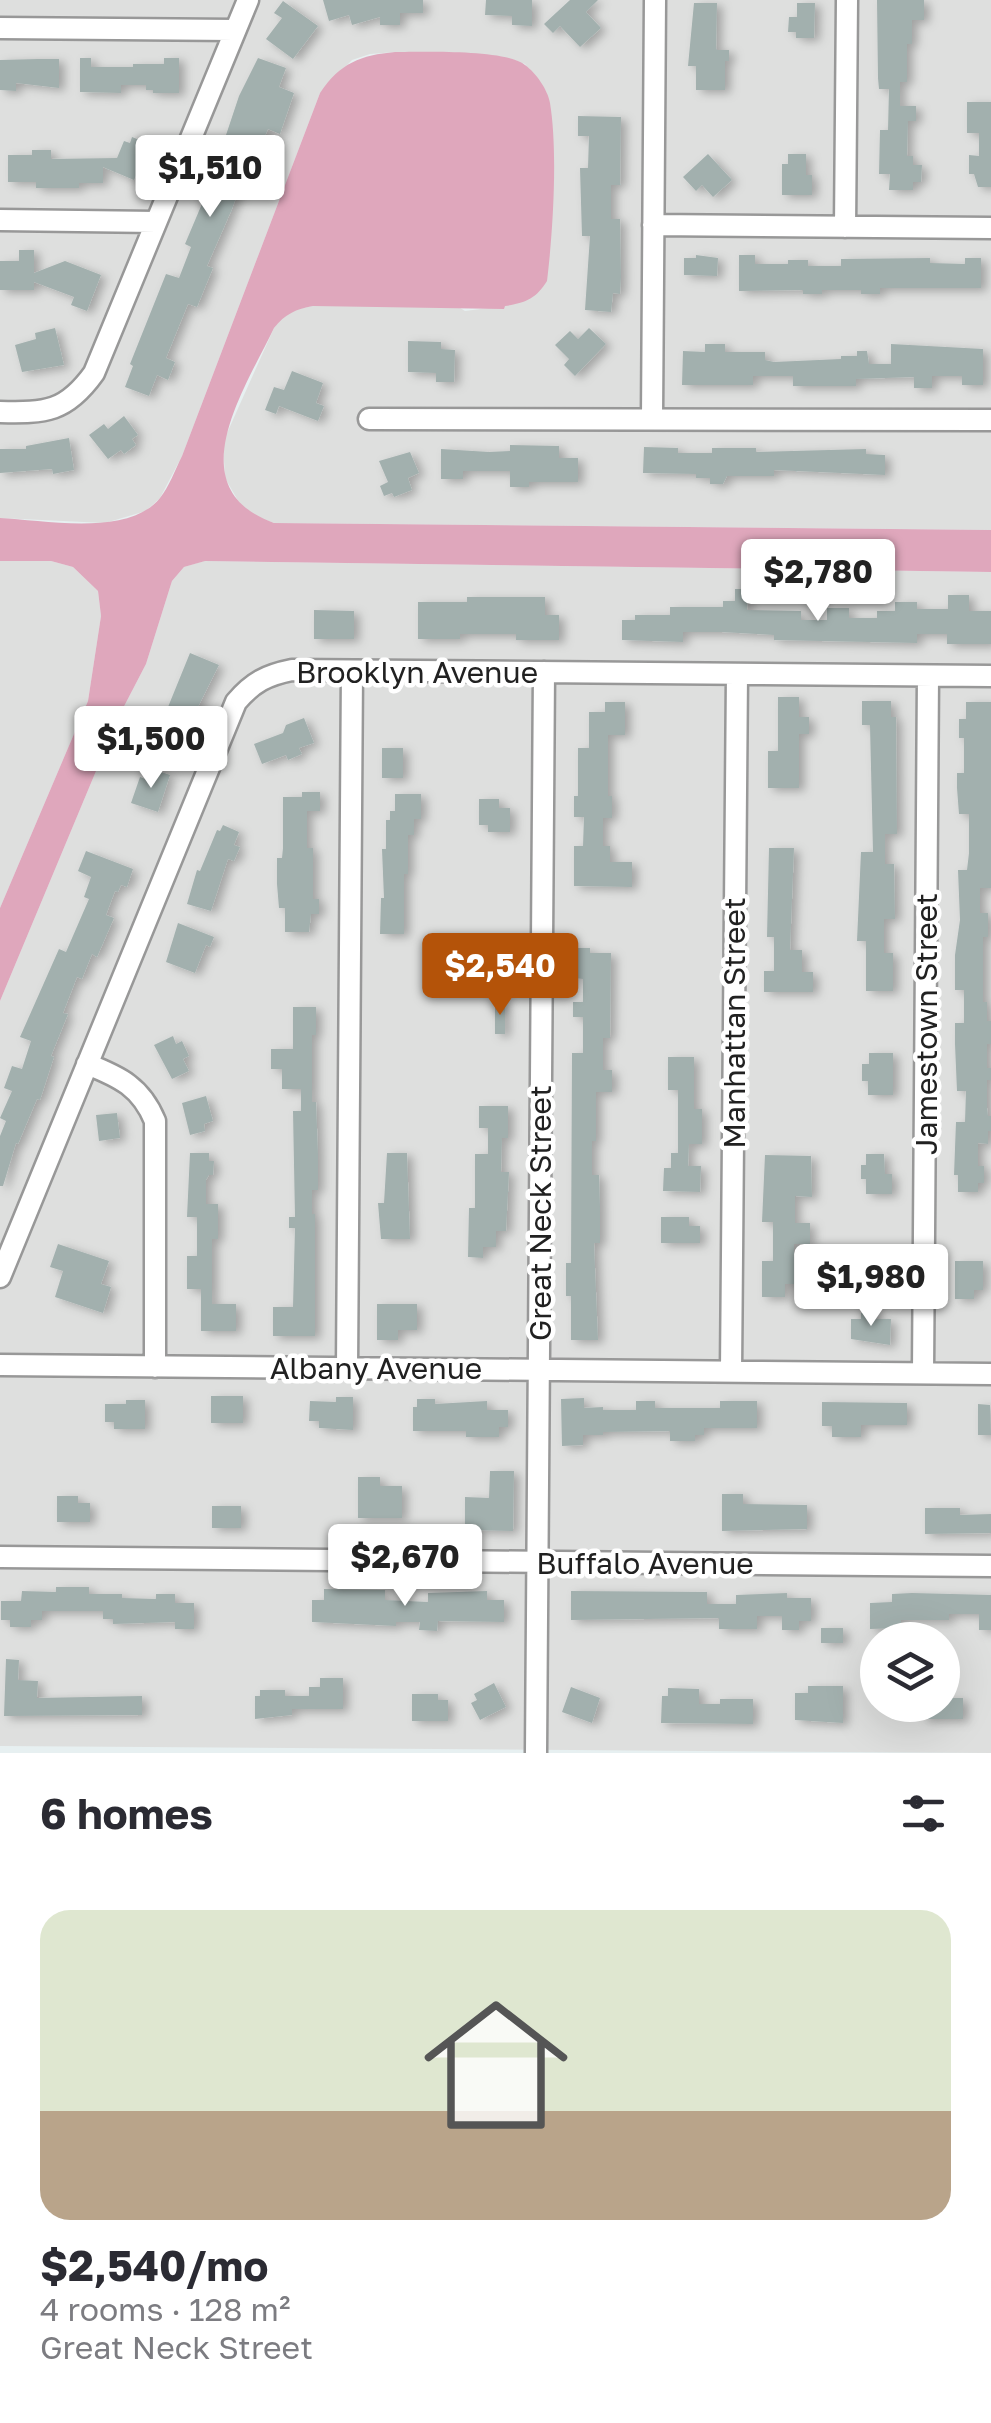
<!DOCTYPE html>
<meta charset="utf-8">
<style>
body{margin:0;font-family:"Golos Text",sans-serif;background:#f7f7f7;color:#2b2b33;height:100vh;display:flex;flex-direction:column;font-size:38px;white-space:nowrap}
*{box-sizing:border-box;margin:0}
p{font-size:32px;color:#7c7c81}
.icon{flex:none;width:55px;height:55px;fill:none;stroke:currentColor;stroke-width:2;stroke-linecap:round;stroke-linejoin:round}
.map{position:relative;height:1753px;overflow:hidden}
.side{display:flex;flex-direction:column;background:#fff;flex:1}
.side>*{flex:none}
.buttons{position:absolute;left:860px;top:1622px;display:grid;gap:20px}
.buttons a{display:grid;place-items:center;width:100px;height:100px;border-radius:50%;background:#fff;box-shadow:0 10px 40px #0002;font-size:50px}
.price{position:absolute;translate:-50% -85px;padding:0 22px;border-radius:10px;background:#fff;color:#222;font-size:32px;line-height:65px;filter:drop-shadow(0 2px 5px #0008)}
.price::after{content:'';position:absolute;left:50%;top:60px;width:30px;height:22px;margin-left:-15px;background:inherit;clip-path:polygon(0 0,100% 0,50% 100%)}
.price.selected{background:#b45309;color:#fff}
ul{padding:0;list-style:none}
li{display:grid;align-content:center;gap:20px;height:530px;padding:0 40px}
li+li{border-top:2px solid #e1e1e2}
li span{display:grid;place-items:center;height:310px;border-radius:30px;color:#555}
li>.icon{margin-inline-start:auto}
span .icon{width:180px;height:180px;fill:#fffc;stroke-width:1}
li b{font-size:42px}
h2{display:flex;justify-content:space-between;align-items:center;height:120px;padding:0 40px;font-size:42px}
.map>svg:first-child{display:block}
.residential{fill:#dedfde;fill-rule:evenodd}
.water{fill:#dfa7bc}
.building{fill:#a2b0ae;filter:url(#shadow)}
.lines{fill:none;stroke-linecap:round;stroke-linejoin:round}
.minor-casing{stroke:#989898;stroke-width:25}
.minor{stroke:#fff;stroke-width:20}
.labels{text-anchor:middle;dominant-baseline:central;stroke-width:9;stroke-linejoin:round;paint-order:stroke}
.street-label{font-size:30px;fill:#212121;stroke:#fff}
</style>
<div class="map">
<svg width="991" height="1753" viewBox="0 0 991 1753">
<defs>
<filter id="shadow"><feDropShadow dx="5.5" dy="3" stdDeviation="5" flood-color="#0004"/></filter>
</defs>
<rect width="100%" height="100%" fill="#e7f0f1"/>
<path class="residential" d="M0 0H991V530L274 523 255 516 240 504 225 478 223 442 274 328 282 317 296 309 313 306H457L465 311 504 306 553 178 550 105 546 91 525 64 512 59 395 52 370 54 352 60 320 93 182 456 160 498 146 511 105 523 0 518Z
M0 561H51L73 567 98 591 101 616 88 701 0 908Z
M204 561 991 572V1753L0 1746V1001L119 716 146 664 172 581 184 567ZM878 1640H942V1705H878Z"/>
<path class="water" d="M395 52C422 52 506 49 525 65 536 73 548 90 550 103 558 151 553 232 547 281 536 299 525 303 505 306L504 309 313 306C296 309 285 314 274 328 245 389 177 488 274 523L991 530V572L205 561 184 567 172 581 146 664 119 716 0 1001V908L88 701 101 616 98 591 73 567 51 561H0V518C44 520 129 537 160 498 169 487 175 470 182 456L320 93C340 63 361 55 395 52Z"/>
<path class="building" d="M323 0H423V13H400V25H380V17L352 25 349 15 329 21Z
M486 0H532V26L512 25V16L485 15Z
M570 0H598L586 12 601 28 580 47 560 26 553 33 544 24Z
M877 0H924V20H912V44H907V82H900V106H916V121H908L907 156H913V165H922L921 182H913V190H889L890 174H879L880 130H888L889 89H879L878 78Z
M283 1 318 26 293 59 266 39 282 18 274 13Z
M694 3H717L716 50H729V61H725V90H696V66H688Z
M797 3H815L814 38H796V32H788L789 17H797Z
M80 58H91V67H133V64H164V58H179V93H153V90H146V85H121V93L80 92Z
M258 58 286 68 279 87 294 93 280 134 268 129 262 143 256 140 232 209 207 266 213 268 197 307 188 304 166 358 175 362 168 380 157 375 149 396 125 387 133 366 130 364 166 274 179 278 191 247 185 244 204 199 198 197 204 181 210 183 239 96Z
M38 59H59V88L16 83V91L0 90V60Z
M967 102H991V187H978L974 174H969V155L979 156V133H967Z
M578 116 621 117 620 185H611V219H620L621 277 620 294 613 293 611 312 585 310 590 236H582L580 168H588L589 136H578Z
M132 137 149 144 134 180 103 167V183H79V188H36V182H8V155H32V150H51V159L117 158 124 141 130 143Z
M708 154 732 180 713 197 702 185 696 191 683 177Z
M788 154H806V175H812V195H782V164H788Z
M19 250H34V273L65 261 101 275 87 311 71 305 74 297 34 282V290H0V261H19Z
M696 255 718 258 717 276 684 275V258H696Z
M739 255H755V264H788V260H808V266H841V259L930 258V263L965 264V258H981V288H880V294H861V290H822V294H803V290L739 291Z
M55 328 64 365 22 372 15 345 36 339 35 333Z
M589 328 606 344 575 376 564 365 569 359 555 345 570 331 578 339Z
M408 341 441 342V349L455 350 454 382H436V373L408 372Z
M705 344H725V352H765V360L774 362 841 359V356H857V351H867L869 364H891V344L983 349V385H962V376H932V388H914V377L856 379V386H793V376H753V385H682L683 351 705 352Z
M292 371 323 383 316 403 324 406 318 421 279 406 276 414 265 410 274 387 284 390Z
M124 416 138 435 132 439 136 445 124 454 121 450 108 459 89 435 104 424 108 429Z
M69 438 74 470 53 474 52 469 0 473V449H26V446Z
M510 445 559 446V458H578V482H529V487H510V471H463V479H441V449L489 452 510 451Z
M644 447 678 448V453H712V448H756V452L866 449V454L885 455V475L774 470V476H727L723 484H710V478H696V474L643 473Z
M410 452 419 473 408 478 412 490 394 497 392 493 384 496 380 486 388 482 379 461Z
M735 589H748L747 610 801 611V620H827V608H849V618H877V611H895V602H917V609H948V595H969V611H991V644H947V634H917V643L774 640V635L722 632H683V642L622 640V620H635V615H670V607H723V601H735Z
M467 597H545V615H559V640H516V634H460V639H418V602H467Z
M314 610 354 611V639H314Z
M190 653 219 665 193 717 168 707Z
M778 697H799V717H809V734H799V788H768V751H778Z
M862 701H891V717H896L897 834H885V864H894L895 919H884V953H893V991H866V941H857L861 852H873L870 725H862Z
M605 702H625V735H608V796H612V818H603V846H610V862H632V887L574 886V846H583L584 817H574V796H578V748H589V712H605Z
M966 702H991V888H980V913H988V937H983V1002H987V1021H991V1044H987V1068H991V1080H987V1108L988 1116H991V1131H988V1144L978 1143V1166H984V1183H978V1192H958V1175H954L956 1122H965L966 1091H957L955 1044V1023H964V990H955V955L960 920 958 870H967L969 853V814H959L957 788V773H964V738H959V719H966Z
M304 718 314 743 299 748 302 754 288 760 286 755 262 764 254 744 283 733 286 725Z
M382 748H403V778H382Z
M152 769 170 775 158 812 131 803 140 777 148 780Z
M302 792H320V811H307V848H313V899H319V914H311L309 932H285V908H279L277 884V858H282L283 848V797H302Z
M395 794H421V819H414V835H408V874H404V934H380L381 898H384L382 849H386V820H390V811H395Z
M479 799H499V808H510V832H488V825H479Z
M223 825 239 832 234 845 240 847 234 861 228 859 211 911 187 904 197 870 200 871 217 830 220 831Z
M769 848H794L790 950H802V972H813V992H764V971H774V937H767Z
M86 851 133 869 127 887 121 885 118 892 115 891 106 915 114 918 97 957 92 954 82 979 77 977 63 1013 68 1014 51 1056 54 1057 40 1100 37 1099 18 1144 16 1143 3 1186H0V1136L6 1121 0 1118 12 1091 4 1088 12 1066 22 1069 31 1041 20 1037 59 949 66 952 89 899 84 897 91 877 78 871Z
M178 923 214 937 210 947 206 945 195 973 166 962Z
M574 948H590V953H611L610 1038H603V1070H612V1092H596V1141H592V1175H599L600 1207V1243H594L598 1340H571V1296H566V1263H571L572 1053H583V1017H573V1002H583V979L574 978Z
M495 1003H505V1034H495Z
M293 1007H316V1035H312V1102H316L318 1154V1190H312V1214H315V1336H273V1307H293L295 1228H289V1217H295L293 1111H301V1089H282V1069H271V1049H293Z
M173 1036 176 1044 182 1041 189 1056 183 1059 189 1071 172 1079 154 1045Z
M869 1053H893V1095H868V1081H862V1064H869Z
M668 1057H694V1109H702V1144H689L688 1166H701L700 1192 663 1191 664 1168H671V1153H678V1090H668Z
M206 1096 213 1121 204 1124 205 1131 190 1135 182 1103Z
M479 1106H508V1138H502L501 1172H509L506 1231H496V1247H483V1258L468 1257 469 1208H475V1154H488V1128H479Z
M117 1113 120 1138 99 1141 96 1115Z
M190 1153H209V1161H214L213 1175H209L206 1180V1204H218V1239H212V1304H236V1331H201V1289H187V1256H197V1217H187Z
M387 1153H407L410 1239H381L378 1203H384Z
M866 1154H884L885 1174H892V1194H866V1179H861V1165H866Z
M765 1155 811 1156 812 1197 795 1196V1223H810V1244H794V1284H785V1297H762V1261H773V1222H762Z
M661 1217H689V1226H700V1243H661Z
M58 1244 109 1261 101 1284 111 1287 103 1313 55 1297 63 1271 50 1267Z
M955 1261H983V1290H974V1299H955Z
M377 1304H417V1330H398V1340H377Z
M861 1313H876V1319H891L890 1345 851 1339V1319H861Z
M211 1396H243V1423H211Z
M336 1397H353V1430L319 1428V1421H309L310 1401 336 1402Z
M584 1398V1408L603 1407V1410H636V1401H655V1408H720V1401H757V1428H704V1435H695V1441H670V1431L603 1432V1435H583V1445L562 1446 561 1399Z
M417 1399H435V1404L487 1401V1410H508V1427H499V1437H466V1431H413V1407H417Z
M126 1400H145V1429H114V1422H105V1404H126Z
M822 1402 907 1403V1425H861V1437H832V1426H822Z
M978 1404 990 1405 991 1435H978Z
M490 1471H514L513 1531 465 1530V1497L489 1498Z
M358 1477H380V1486H402V1518H358Z
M722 1494H743V1504L807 1505V1529L722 1531Z
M57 1496H78V1503H90V1522H57Z
M212 1506H241V1528H212Z
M925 1508H960V1515L991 1514V1533L925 1534Z
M56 1587H89V1594H122V1598L156 1599V1594H175V1603H194V1629H175V1622L113 1624V1619H103V1611H42V1620H31V1627H10V1620H1V1601H21L22 1591 56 1592Z
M324 1589 385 1590V1600L428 1602V1593L487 1591V1600H504V1622L438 1621 437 1631 419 1630 420 1622H396V1626L312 1622V1600H324Z
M571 1591 707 1592V1604H736V1595L787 1593V1598H811V1621H799V1630H782V1616H757V1629H719V1618L571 1620Z
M912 1593 991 1595V1630H979V1614H949V1620H901V1628L870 1629V1603L892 1602V1594Z
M821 1628H843V1643H821Z
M6 1659 19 1660 18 1680 38 1681 37 1698 142 1696V1715L4 1716Z
M320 1678H343V1709H292V1715L255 1719V1696H260V1690H285V1696H309V1687H320Z
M494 1683 506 1707 480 1720 471 1703 477 1700 474 1694Z
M808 1686H843V1723L795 1720V1693H808Z
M571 1687 600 1698 592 1723 562 1712Z
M668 1688 699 1689V1704H720V1699H753V1724L661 1723 662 1696H668Z
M412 1694H438V1700H448V1721H412Z
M942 1698H963V1719H922V1705H942Z"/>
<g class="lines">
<g class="minor-casing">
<path id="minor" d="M0 28 234 30
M0 220 156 222
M653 225 991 228
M845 227 847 0
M0 412C46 413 66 412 94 373L248 0
M652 417 655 0
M369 419 991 420
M87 1064C120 1077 141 1087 155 1121V1367
M0 1277 236 702C253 682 267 675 292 670L991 676
M0 1365 991 1374
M347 1368 352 671
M731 1371 737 674
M923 1373 928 676
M0 1557 991 1566
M536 1753 544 672"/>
</g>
<use href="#minor" class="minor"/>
</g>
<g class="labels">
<g class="street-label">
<text x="417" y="672">Brooklyn Avenue</text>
<text transform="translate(734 1023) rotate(-90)">Manhattan Street</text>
<text transform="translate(926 1024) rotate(-90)">Jamestown Street</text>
<text transform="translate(540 1213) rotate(-90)">Great Neck Street</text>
<text x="376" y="1368">Albany Avenue</text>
<text x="645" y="1563">Buffalo Avenue</text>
</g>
</g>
</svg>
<div class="buttons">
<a><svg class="icon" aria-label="layers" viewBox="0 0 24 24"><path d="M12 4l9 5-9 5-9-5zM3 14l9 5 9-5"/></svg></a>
</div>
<b class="price" style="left:210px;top:220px">$1,510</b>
<b class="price" style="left:818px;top:624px">$2,780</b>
<b class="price" style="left:151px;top:791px">$1,500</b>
<b class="price selected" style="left:500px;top:1018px">$2,540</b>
<b class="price" style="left:871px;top:1329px">$1,980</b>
<b class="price" style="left:405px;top:1609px">$2,670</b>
</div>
<section class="side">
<h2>6 homes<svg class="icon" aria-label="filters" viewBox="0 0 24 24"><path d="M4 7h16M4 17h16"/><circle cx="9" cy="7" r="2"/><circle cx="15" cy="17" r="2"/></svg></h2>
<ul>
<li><span style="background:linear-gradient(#dfe7d0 65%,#b9a48a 0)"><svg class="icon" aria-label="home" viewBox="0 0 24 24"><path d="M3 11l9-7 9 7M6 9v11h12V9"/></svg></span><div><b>$2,540/mo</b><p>4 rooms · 128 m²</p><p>Great Neck Street</p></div></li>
</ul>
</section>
